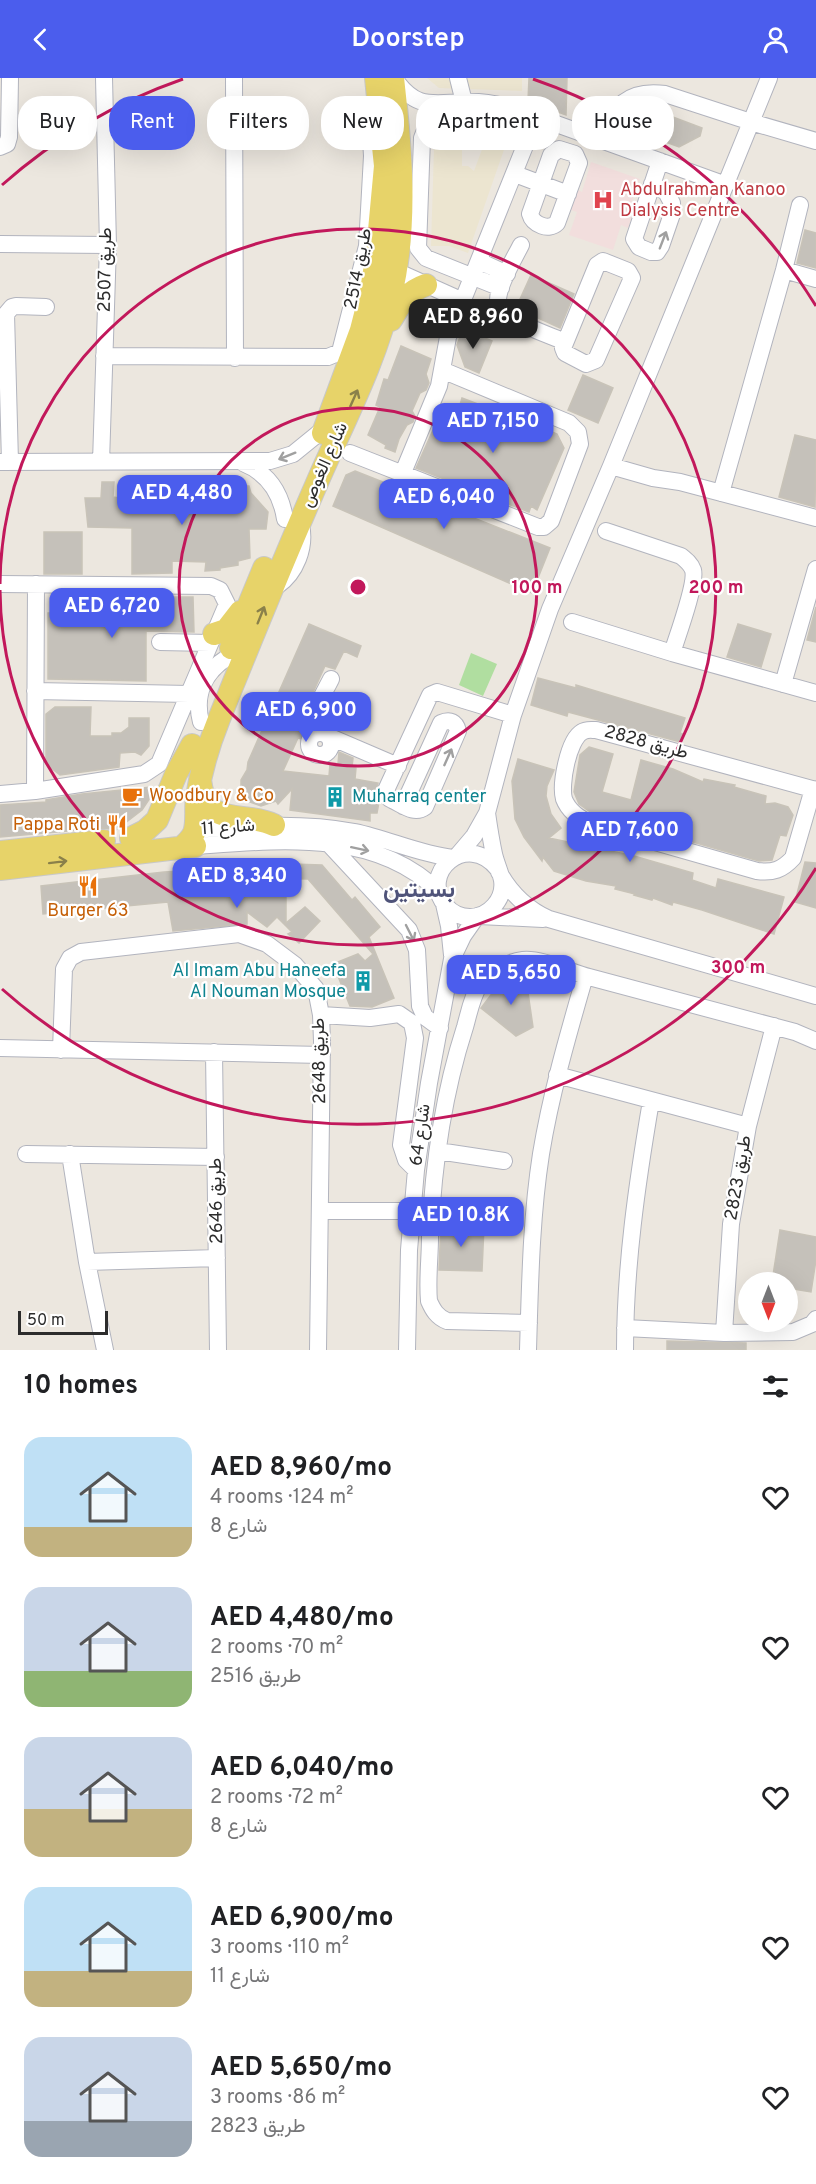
<!DOCTYPE html>
<meta charset="utf-8">
<style>
body{margin:0;font-family:Overpass,Vazirmatn,sans-serif;background:#f2f2f2;color:#202124;height:100vh;display:flex;flex-direction:column;font-size:22px;white-space:nowrap}
*{box-sizing:border-box;margin:0}
p{font-size:20px;color:#757577}
.icon{flex:none;width:33px;height:33px;fill:none;stroke:currentColor;stroke-width:2;stroke-linecap:round;stroke-linejoin:round}
.map{position:relative;height:1272px;overflow:hidden}
.drawer{display:flex;flex-direction:column;background:#fff;flex:1}
.drawer>*{flex:none}
.banner{position:absolute;left:18px;top:18px;width:780px;height:54px;display:flex;gap:12px}
.needle{width:39px;rotate:180deg}
.buttons{position:absolute;left:738px;top:1194px;display:grid;gap:12px}
.buttons a{display:grid;place-items:center;width:60px;height:60px;border-radius:50%;background:#fff;box-shadow:0 6px 24px #0002;font-size:30px}
.scale{position:absolute;left:18px;bottom:15px;width:90px;box-sizing:border-box;padding-left:6px;border:3px solid #2c2c2c;border-top:0;font-size:16px;line-height:21px;white-space:nowrap;color:#2c2c2c;-webkit-text-stroke:4px #fff;paint-order:stroke}
.price{position:absolute;translate:-50% -51px;padding:0 14px;border-radius:12px;background:#4b5ded;color:#fff;font-size:20px;line-height:39px;filter:drop-shadow(0 2px 3px #0008)}
.price::after{content:'';position:absolute;left:50%;top:36px;width:18px;height:14px;margin-left:-9px;background:inherit;clip-path:polygon(0 0,100% 0,50% 100%)}
.price.selected{background:#222;color:#fff}
ul{padding:0;list-style:none}
li{display:flex;align-items:center;gap:18px;height:150px;padding:0 24px}
li span{display:grid;place-items:center;flex:none;width:168px;height:120px;border-radius:18px;color:#555}
li>.icon{margin-inline-start:auto}
span .icon{width:72px;height:72px;fill:#fffc;stroke-width:1}
li b{font-size:26px}
h2{display:flex;justify-content:space-between;align-items:center;height:72px;padding:0 24px;font-size:26px}
.pill{padding:0 21px;border-radius:24px;background:#fff;box-shadow:0 6px 24px #0002;font-size:21px;line-height:54px}
.pill.selected{background:#4b5ded;color:#fff}
header{display:flex;justify-content:space-between;align-items:center;height:78px;padding:0 24px;background:#4b5ded;color:#fff;font-size:27px;font-weight:600}
.map>svg:first-child{display:block}
.education{fill:#ece5d0}
.medical{fill:#f2dedd}
.green{fill:#b0dea0}
.building{fill:#c5c1ba;stroke:#c8c3b8;stroke-width:1.5}
.lines{fill:none;stroke-linecap:round;stroke-linejoin:round}
.minor-casing{stroke:#b2b4be;stroke-width:18}
.major-casing{stroke:#c8c8c8;stroke-width:24}
.minor{stroke:#fff;stroke-width:16}
.major{stroke:#e7d369;stroke-width:22}
.oneway{stroke:#a0a0a0}
.oneway2{stroke:#8a804a}
.ring{fill:none;stroke:#c2185b;stroke-width:3}
.labels{text-anchor:middle;dominant-baseline:central;stroke-width:4.5;stroke-linejoin:round;paint-order:stroke}
.health-label{font-size:18px;fill:#be3a42;stroke:#fff;text-anchor:start}
.street-label{font-size:18px;fill:#2c2c2c;stroke:#fff}
.food-label{font-size:18px;fill:#c56008;stroke:#fff;text-anchor:start}
.culture-label{font-size:18px;fill:#0d838f;stroke:#fff;text-anchor:start}
.district-label{font-size:24px;font-weight:bold;fill:#4f5379;stroke:#fff}
.centre{fill:#c2185b;stroke:#fff;stroke-width:3}
.ring-label{font-size:18px;text-anchor:middle;font-weight:bold;fill:#c2185b;stroke:#fff;stroke-width:4.5;stroke-linejoin:round;paint-order:stroke}
</style>
<header><svg class="icon" aria-label="back" viewBox="0 0 24 24"><path d="M15 5l-7 7 7 7"/></svg>Doorstep<svg class="icon" aria-label="person" viewBox="0 0 24 24"><circle cx="12" cy="8" r="4"/><path d="M4 21q1-7 8-7t8 7"/></svg></header>
<div class="map">
<svg width="816" height="1272" viewBox="0 0 816 1272">
<rect width="100%" height="100%" fill="#ece7df"/>
<path class="education" d="M427 0H522V13L439 10Z
M448 57H462V88H468L474 93 487 58 506 66 468 175 449 168H431L434 71Z"/>
<path class="medical" d="M591 84 640 101 629 130 634 132 628 150 621 147 613 172 569 157 577 134 571 132 578 112 582 114Z"/>
<path class="green" d="M471 575 497 586 483 618 459 607Z"/>
<path class="building" d="M529 0H567L566 37 528 23Z
M641 27 702 50 700 58 679 69 619 47 630 33Z
M805 152 816 155V190L797 185Z
M531 197 574 216 560 250 516 230Z
M463 251 492 263 479 295 465 289 457 267Z
M401 268 431 281 426 296 429 305 426 312 420 315 412 333 415 338 413 344 407 347 399 361 395 374 385 370 386 367 368 357 380 329 376 327 384 301 388 302Z
M583 297 613 310 598 345 568 332Z
M462 320 483 328 484 326 542 352 543 350 557 356 564 370 537 432 531 428 529 434 416 390 438 341 444 343 449 327 459 330Z
M795 357 816 362 815 429 779 419Z
M355 393 550 470 532 515 333 428 346 397Z
M102 404H114L113 419 126 421V426L144 425 145 417 184 415V409L197 410V406H209V414L221 413 232 422 235 408H249L251 415 268 434 266 451H249L250 480 238 483V487L220 490V492L205 493 206 484 172 483V495L132 496V450L88 449 85 420H101Z
M44 454H82V496H44Z
M137 519H193L194 554 146 553V603L48 601V535L136 533Z
M816 529V564L807 562Z
M309 546 361 568 357 579 344 573 335 591 325 588 305 632 301 648 304 649 305 654 302 661 298 660 283 693 329 698 330 686H338L339 674 353 680 352 689 356 690 355 701 378 705 376 714 379 724 377 735H370V743L290 732 292 711 278 726 276 723 261 728 247 723 241 713V702L247 692 248 684Z
M738 546 771 556 761 589 727 579Z
M538 600 576 610V607L685 640 680 655 683 656 681 664 568 634 567 638 531 627Z
M55 629H91L90 658H112V655H121L129 649V640H149V668L141 677 135 674 120 675 119 689 60 697 46 686V636Z
M589 669 613 676 602 714 631 722 641 682 673 691 703 704 704 701 735 707 734 709 766 718 765 726 775 725 788 729 793 737 786 758 780 757 772 782 759 783 592 735 579 726 574 714 580 677Z
M518 681 554 692 547 708 546 718 551 736 561 750 549 760 634 778 693 795 692 802 716 810 718 801 784 819 774 856 702 832 673 824 672 827 653 820 652 822 634 817 635 816 615 811 616 808 586 803 554 793 543 779 542 783 524 759 515 741 512 703Z
M151 709 150 720 142 732 116 752 103 750 0 759V727L46 724V722L82 716Z
M233 784 322 787 352 822 355 819 380 849 369 859 394 920 372 929 350 928 333 886 358 876 365 883 373 876 308 801 267 800 286 816V845L305 829 320 843 299 865 288 856 292 854 277 839 267 849 247 834V846L173 853 168 824 43 836 41 808 164 794 233 790Z
M805 784 816 785V830L795 824Z
M526 901 533 949 516 958 481 930 500 905Z
M441 1146 484 1148 482 1193 439 1192Z
M780 1152 816 1159V1182L811 1214 788 1210V1204H772Z
M667 1263 746 1265V1272H667Z"/>
<g class="lines">
<g class="minor-casing">
<path id="minor" d="M234 0 235 280
M394 0C416 32 431 25 465 24 481 23 496 26 512 30L726 107
M458 0 464 24
M456 25C447 43 430 36 422 60L418 170 426 180 501 210
M602 61C613 28 628 11 665 16L751 44 816 63
M0 69 7 66 9 59 10 0
M559 71 575 76 579 85 557 145C549 153 533 147 530 136L551 77Z
M515 96 568 116
M652 106 666 114 672 125V136L661 168 657 174H651L639 169 634 161 660 83
M0 166 108 167
M521 167C514 181 497 208 498 224 498 241 550 257 565 264
M479 183 507 196
M603 183 628 193 632 200 596 282 586 286 565 275 563 270 597 187Z
M784 192 816 201
M396 193 463 223
M104 278 328 279 340 274 367 168 372 78 370 45
M350 375 538 449H544L551 443 580 366 578 354 569 345 442 292
M0 384 270 383 293 376 325 350
M10 384 6 236 12 229 16 228 46 229
M101 384 108 167 104 0
M243 385C268 395 281 415 285 441
M611 388 653 400 680 404 816 440
M402 397 439 308 448 259 537 38
M721 415 784 192 800 127
M606 453 681 478C686 482 691 486 693 492 697 505 677 559 672 575
M0 506 211 508 220 512 227 526 159 686 144 696 35 713 0 716
M277 508C296 495 306 469 301 447
M572 544 672 575 816 615
M160 564 210 565
M783 606 816 491
M35 613 189 616
M201 644C194 617 204 594 228 579
M309 666a11 11 0 1 1 22 0a11 11 0 1 1-22 0Z
M317 655C306 640 324 616 331 601
M328 658 398 688
M813 711 793 780C782 792 773 795 757 793L592 746C580 741 569 734 564 721 560 707 568 662 582 654 586 651 591 652 596 652L816 712
M35 713 36 506
M403 728 441 645C450 641 456 644 458 653L425 729C414 737 403 727 392 722 387 720 386 716 387 710L430 617 437 614 513 637
M487 735C489 749 491 762 494 776 496 785 500 793 502 802 505 821 489 839 470 839 461 839 452 835 446 828 418 795 467 753 497 790
M195 752C249 748 301 744 355 754 388 761 419 776 453 780
M329 766 409 852 417 872 420 928 425 939 440 950
M197 768C279 762 376 751 439 814
M457 778 474 758 487 735 513 637 550 531 611 388 769 0
M499 794C511 816 527 831 549 841L816 918
M444 826 449 848 452 877
M479 838 543 841
M321 937 370 940 399 936 412 945 415 960 401 1067 406 1082 416 1092
M0 970 322 977
M61 972 64 891 70 880 81 874 239 856 267 866 295 887 316 911 321 937 322 963 318 1272
M214 974 218 1272
M557 997 748 1048
M438 1073 504 1083
M26 1076 216 1079
M70 1076 87 1184 105 1272
M320 1133H413
M87 1184 217 1180
M529 1245 447 1243C437 1239 433 1232 429 1223 427 1202 430 1180 430 1159 433 1088 443 1017 465 949 469 935 472 918 480 906 490 894 507 884 523 882 541 880 570 894 589 899 657 917 726 935 795 954L816 963
M625 1250 724 1255 793 1254 812 1246 816 1241
M724 1255 731 1146 748 1048 774 948
M407 1272 409 1172 416 1092 429 1005 452 881 463 858 477 838
M528 1272C530 1207 531 1140 541 1076 551 1015 568 957 585 898
M625 1272C625 1188 637 1105 651 1023"/>
</g>
<g class="major-casing">
<path id="major" d="M391 242C401 226 406 214 426 207
M323 355 361 252 371 213 377 174 385 88 376 0
M214 556 226 552 240 534
M231 570 264 490
M200 702C206 752 242 732 274 747
M131 760 145 753 157 742 176 696 192 667
M182 769C187 765 191 761 194 755 198 744 195 730 197 719 201 692 209 666 219 641 252 559 285 478 320 398 346 339 377 280 391 217 408 145 401 72 393 0
M0 774 104 763
M0 791 195 768"/>
</g>
<use href="#minor" class="minor"/>
<use href="#major" class="major"/>
</g>
<defs><path id="oneway-shaft" d="M-6 0H5M1.5-3L5.5 0L1.5 3" fill="none" stroke-width="1.6" stroke-linecap="round" stroke-linejoin="round" transform="scale(1.5)"/></defs>
<g class="oneway">
<use href="#oneway-shaft" transform="translate(663 162) rotate(-69)"/>
<use href="#oneway-shaft" transform="translate(287 378) rotate(158)"/>
<use href="#oneway-shaft" transform="translate(448 679) rotate(-66)"/>
<use href="#oneway-shaft" transform="translate(360 771) rotate(12)"/>
<use href="#oneway-shaft" transform="translate(410 855) rotate(63)"/>
</g>
<g class="oneway2">
<use href="#oneway-shaft" transform="translate(354 320) rotate(-66)"/>
<use href="#oneway-shaft" transform="translate(261 537) rotate(-68)"/>
<use href="#oneway-shaft" transform="translate(58 784) rotate(-7)"/>
</g>
<g class="ring">
<circle cx="358" cy="509" r="179"/>
<path d="M0 506A358 358 0 1 1 0 512"/>
<path d="M816 790A537 537 0 0 1 2 911M2 107A537 537 0 0 1 183 1M533 1A537 537 0 0 1 816 228"/>
</g>
<defs>
<g id="hospital-bare" transform="scale(1.62)"><path d="M-5-5h3v3.5h4V-5h3V5h-3V1.5h-4V5h-3Z" fill="#e0444e" stroke="#fff" stroke-width="2.5" paint-order="stroke"/></g>
<g id="cafe-bare" transform="scale(1.62)"><path d="M-5.5-4.5H6V0H3Q3 3.5 0 3.5H-2.5Q-5.5 3.5-5.5 0ZM3-3.2v2h1.7v-2ZM-6 4.5H4V6H-6Z" fill="#e8710a" stroke="#fff" stroke-width="2.5" paint-order="stroke"/></g>
<g id="building-bare" transform="scale(1.62)"><path d="M-4-6H4V6H1V3H-1V6H-4ZM-2.5-4.3h1.7v1.8h-1.7ZM.8-4.3h1.7v1.8H.8ZM-2.5-1h1.7V.8h-1.7ZM.8-1h1.7V.8H.8Z" fill="#0f9aa8" stroke="#fff" stroke-width="2.5" paint-order="stroke"/></g>
<g id="restaurant-bare" transform="scale(1.62)"><path d="M-5-6h1v4h1v-4h1v4h1v-4h1v5L-1.5 .5V6h-2V.5L-5-1ZM5-6V6H3V1.5H1.5Q1.5-4 5-6Z" fill="#e8710a" stroke="#fff" stroke-width="2.5" paint-order="stroke"/></g>
</defs>
<g fill-rule="evenodd">
<use href="#hospital-bare" x="603" y="122"/>
<use href="#cafe-bare" x="132" y="718"/>
<use href="#building-bare" x="335" y="719"/>
<use href="#restaurant-bare" x="117" y="747"/>
<use href="#restaurant-bare" x="88" y="808"/>
<use href="#building-bare" x="363" y="903"/>
</g>
<g class="labels">
<g class="health-label">
<text x="620" y="112">Abdulrahman Kanoo<tspan x="620" dy="21">Dialysis Centre</tspan></text>
</g>
<g class="street-label">
<text transform="translate(359 191) rotate(-79)">طريق 2514</text>
<text transform="translate(106 192) rotate(-89)">طريق 2507</text>
<text transform="translate(325 387) rotate(-66)">شارع الغوص</text>
<text transform="translate(646 665) rotate(15)">طريق 2828</text>
<text transform="translate(228 750) rotate(-4)">شارع 11</text>
<text transform="translate(320 983) rotate(-91)">طريق 2648</text>
<text transform="translate(421 1057) rotate(-82)">شارع 64</text>
<text transform="translate(739 1100) rotate(-80)">طريق 2823</text>
<text transform="translate(217 1123) rotate(-91)">طريق 2646</text>
</g>
<g class="food-label">
<text x="149" y="718">Woodbury &amp; Co</text>
<text x="100" y="747" text-anchor="end">Pappa Roti</text>
<text x="88" y="833" text-anchor="middle">Burger 63</text>
</g>
<g class="culture-label">
<text x="352" y="719">Muharraq center</text>
<text x="346" y="893" text-anchor="end">Al Imam Abu Haneefa<tspan x="346" dy="21">Al Nouman Mosque</tspan></text>
</g>
<g class="district-label">
<text x="419" y="813">بسيتين</text>
</g>
</g>
<circle cx="358" cy="509" r="9" class="centre"/>
<g class="ring-label">
<text x="537" y="515">100 m</text>
<text x="716" y="515">200 m</text>
<text x="738" y="895">300 m</text>
</g>
</svg>
<div class="buttons">
<a><svg class="needle" viewBox="-14 -14 28 28"><path d="M0-13l5 13h-10z" fill="#e53935"/><path d="M0 13l5-13h-10z" fill="#757577"/></svg></a>
</div>
<div class="scale">50 m</div>
<b class="price selected" style="left:473px;top:272px">AED 8,960</b>
<b class="price" style="left:493px;top:376px">AED 7,150</b>
<b class="price" style="left:182px;top:448px">AED 4,480</b>
<b class="price" style="left:444px;top:452px">AED 6,040</b>
<b class="price" style="left:112px;top:561px">AED 6,720</b>
<b class="price" style="left:306px;top:665px">AED 6,900</b>
<b class="price" style="left:630px;top:785px">AED 7,600</b>
<b class="price" style="left:237px;top:831px">AED 8,340</b>
<b class="price" style="left:511px;top:928px">AED 5,650</b>
<b class="price" style="left:461px;top:1170px">AED 10.8K</b>
<div class="banner">
<a class="pill">Buy</a>
<a class="pill selected">Rent</a>
<a class="pill">Filters</a>
<a class="pill">New</a>
<a class="pill">Apartment</a>
<a class="pill">House</a>
</div>
</div>
<section class="drawer">
<h2>10 homes<svg class="icon" aria-label="filters" viewBox="0 0 24 24"><path d="M4 7h16M4 17h16"/><circle cx="9" cy="7" r="2"/><circle cx="15" cy="17" r="2"/></svg></h2>
<ul>
<li><span style="background:linear-gradient(#bfe0f5 75%,#c2b280 0)"><svg class="icon" aria-label="home" viewBox="0 0 24 24"><path d="M3 11l9-7 9 7M6 9v11h12V9"/></svg></span><div><b>AED 8,960/mo</b><p>4 rooms · 124 m²</p><p>شارع 8</p></div><svg class="icon" aria-label="heart" viewBox="0 0 24 24"><path d="M12 20l-8-8c-3-5 5-10 8-4 3-6 11-1 8 4z"/></svg></li>
<li><span style="background:linear-gradient(#c9d6e8 70%,#8fb573 0)"><svg class="icon" aria-label="home" viewBox="0 0 24 24"><path d="M3 11l9-7 9 7M6 9v11h12V9"/></svg></span><div><b>AED 4,480/mo</b><p>2 rooms · 70 m²</p><p>طريق 2516</p></div><svg class="icon" aria-label="heart" viewBox="0 0 24 24"><path d="M12 20l-8-8c-3-5 5-10 8-4 3-6 11-1 8 4z"/></svg></li>
<li><span style="background:linear-gradient(#c9d6e8 60%,#c2b280 0)"><svg class="icon" aria-label="home" viewBox="0 0 24 24"><path d="M3 11l9-7 9 7M6 9v11h12V9"/></svg></span><div><b>AED 6,040/mo</b><p>2 rooms · 72 m²</p><p>شارع 8</p></div><svg class="icon" aria-label="heart" viewBox="0 0 24 24"><path d="M12 20l-8-8c-3-5 5-10 8-4 3-6 11-1 8 4z"/></svg></li>
<li><span style="background:linear-gradient(#bfe0f5 70%,#c2b280 0)"><svg class="icon" aria-label="home" viewBox="0 0 24 24"><path d="M3 11l9-7 9 7M6 9v11h12V9"/></svg></span><div><b>AED 6,900/mo</b><p>3 rooms · 110 m²</p><p>شارع 11</p></div><svg class="icon" aria-label="heart" viewBox="0 0 24 24"><path d="M12 20l-8-8c-3-5 5-10 8-4 3-6 11-1 8 4z"/></svg></li>
<li><span style="background:linear-gradient(#c9d6e8 70%,#9aa5b1 0)"><svg class="icon" aria-label="home" viewBox="0 0 24 24"><path d="M3 11l9-7 9 7M6 9v11h12V9"/></svg></span><div><b>AED 5,650/mo</b><p>3 rooms · 86 m²</p><p>طريق 2823</p></div><svg class="icon" aria-label="heart" viewBox="0 0 24 24"><path d="M12 20l-8-8c-3-5 5-10 8-4 3-6 11-1 8 4z"/></svg></li>
</ul>
</section>
